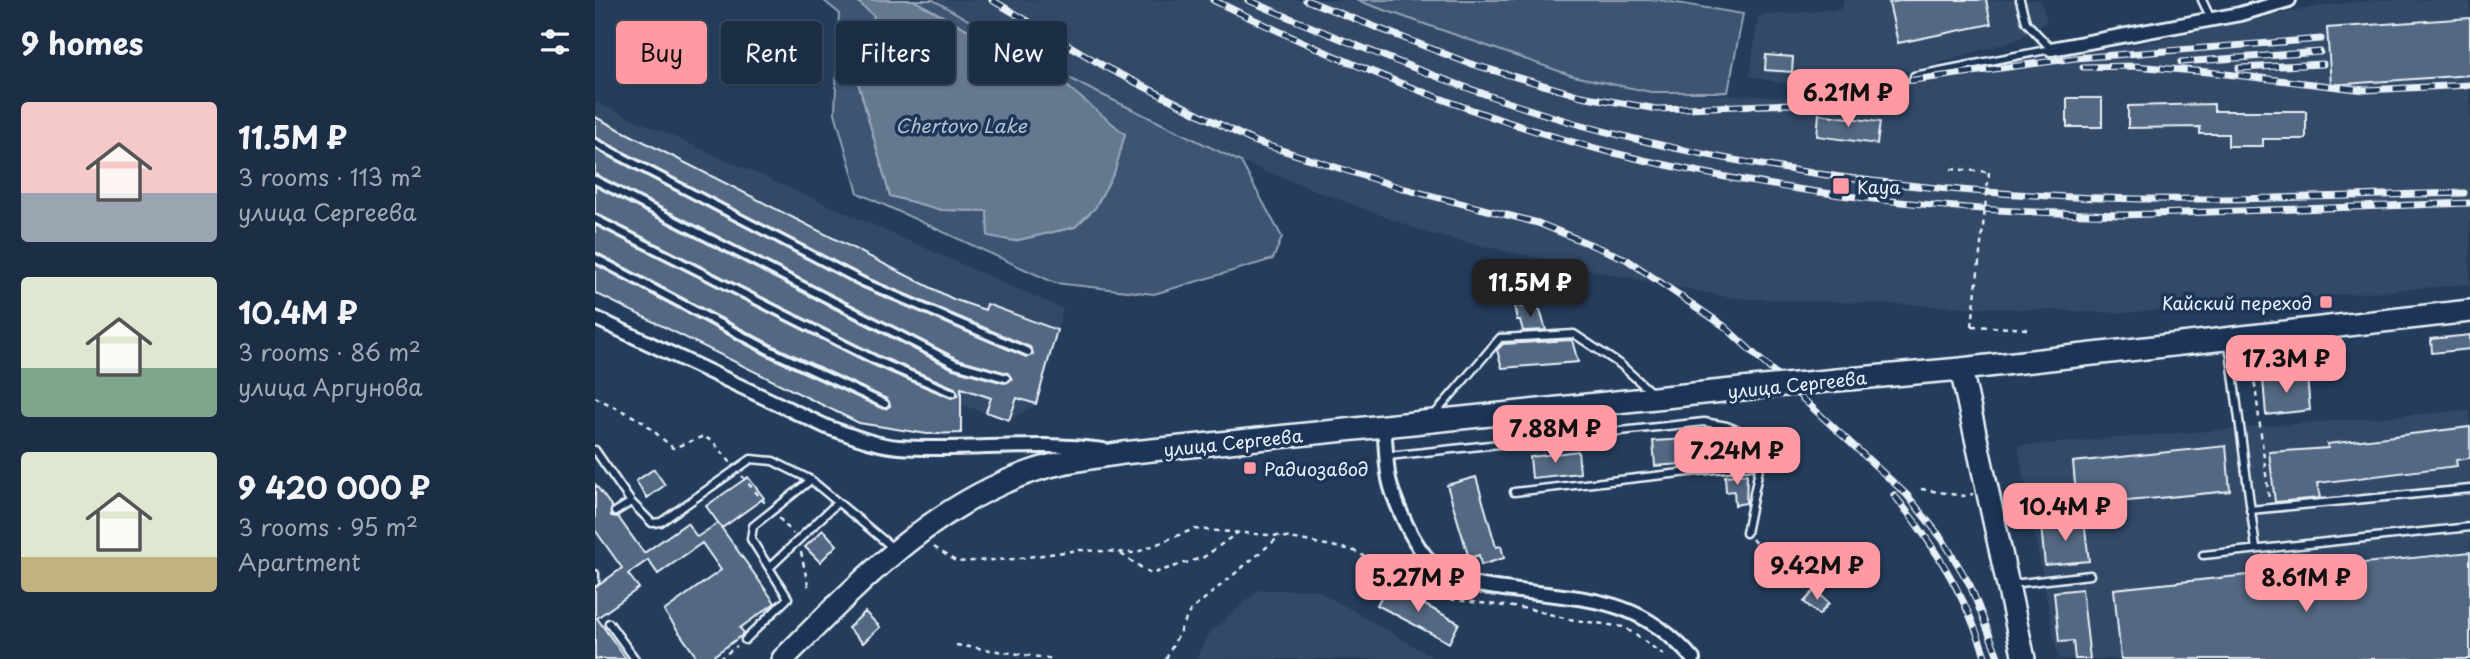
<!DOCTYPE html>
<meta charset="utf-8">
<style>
body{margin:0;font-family:"Playpen Sans",sans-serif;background:#293a51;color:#f1f3f6;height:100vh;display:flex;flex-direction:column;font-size:26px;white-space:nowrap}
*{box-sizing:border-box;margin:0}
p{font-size:23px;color:#a0a8b3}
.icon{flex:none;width:38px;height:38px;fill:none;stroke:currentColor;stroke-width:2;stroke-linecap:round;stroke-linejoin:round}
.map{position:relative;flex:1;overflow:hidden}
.side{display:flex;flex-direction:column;background:#1c2e46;width:595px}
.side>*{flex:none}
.top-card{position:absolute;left:21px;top:21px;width:665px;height:63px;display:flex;gap:14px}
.price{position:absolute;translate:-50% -60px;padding:0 16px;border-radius:14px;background:#ff9aa2;color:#111;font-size:23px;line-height:46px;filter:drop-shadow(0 2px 4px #0008)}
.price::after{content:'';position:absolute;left:50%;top:42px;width:21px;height:16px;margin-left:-10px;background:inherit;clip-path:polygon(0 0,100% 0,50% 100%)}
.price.on{background:#222;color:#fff}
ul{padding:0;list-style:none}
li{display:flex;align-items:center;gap:21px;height:175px;padding:0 21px}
li span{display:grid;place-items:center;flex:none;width:196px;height:140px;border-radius:7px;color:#555}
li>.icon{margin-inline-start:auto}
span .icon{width:84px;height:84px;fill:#fffc;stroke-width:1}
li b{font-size:30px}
h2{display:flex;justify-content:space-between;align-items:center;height:84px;padding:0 21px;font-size:30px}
.tag{padding:0 24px;border-radius:7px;background:#1c2e46;box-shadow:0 2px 5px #0004,0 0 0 2px #3a4a5f;font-size:24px;line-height:63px}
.tag.on{background:#ff9aa2;color:#111}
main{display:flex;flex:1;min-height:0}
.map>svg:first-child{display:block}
.built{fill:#334a68}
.green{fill:#3e5472;stroke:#93a2b5;stroke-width:2}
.water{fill:#657890;stroke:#99a8ba;stroke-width:2}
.building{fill:#536782;stroke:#e8f1f8;stroke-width:2}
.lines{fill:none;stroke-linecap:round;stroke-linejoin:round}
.lane-casing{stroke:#e8f1f8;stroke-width:11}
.street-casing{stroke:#e8f1f8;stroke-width:18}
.primary-casing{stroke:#e8f1f8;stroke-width:26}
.path{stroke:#e8f1f8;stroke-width:2.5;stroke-dasharray:5 5;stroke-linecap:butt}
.lane{stroke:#1d3557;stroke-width:6}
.street{stroke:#1d3557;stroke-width:12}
.primary{stroke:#1d3557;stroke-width:21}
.rail-casing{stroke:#e8f1f8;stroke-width:7}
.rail{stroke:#1d3557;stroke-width:4.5;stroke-dasharray:13;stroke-linecap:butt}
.primary-bridge-casing{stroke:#e8f1f8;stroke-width:26;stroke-linecap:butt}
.path-bridge{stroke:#e8f1f8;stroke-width:2.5;stroke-dasharray:5 5;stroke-linecap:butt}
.primary-bridge{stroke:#1d3557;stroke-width:21}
.poi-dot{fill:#ff9aa2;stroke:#1d3557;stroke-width:2.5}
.labels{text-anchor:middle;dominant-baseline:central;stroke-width:7;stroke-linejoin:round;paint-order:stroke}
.poi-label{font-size:18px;fill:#e8f1f8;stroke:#1d3557;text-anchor:start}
.street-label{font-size:18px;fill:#e8f1f8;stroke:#1d3557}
.water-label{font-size:19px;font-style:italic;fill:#b4c1ce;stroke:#1d3557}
</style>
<main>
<section class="side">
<h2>9 homes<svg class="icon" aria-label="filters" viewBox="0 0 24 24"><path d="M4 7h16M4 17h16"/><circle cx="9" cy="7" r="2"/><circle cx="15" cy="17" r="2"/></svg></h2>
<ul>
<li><span style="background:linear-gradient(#f6c9c9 65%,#9aa5b1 0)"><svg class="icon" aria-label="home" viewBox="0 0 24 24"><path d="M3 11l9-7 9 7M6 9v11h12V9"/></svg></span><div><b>11.5M ₽</b><p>3 rooms · 113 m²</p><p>улица Сергеева</p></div></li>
<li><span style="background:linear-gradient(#dfe7d0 65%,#7fa58c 0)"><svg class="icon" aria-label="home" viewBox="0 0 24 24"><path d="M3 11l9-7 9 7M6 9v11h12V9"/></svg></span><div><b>10.4M ₽</b><p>3 rooms · 86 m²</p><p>улица Аргунова</p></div></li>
<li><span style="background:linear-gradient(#dfe7d0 75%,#c2b280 0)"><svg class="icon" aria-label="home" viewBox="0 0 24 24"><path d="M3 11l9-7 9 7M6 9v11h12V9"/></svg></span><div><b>9 420 000 ₽</b><p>3 rooms · 95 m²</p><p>Apartment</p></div></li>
</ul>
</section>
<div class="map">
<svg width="1875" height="659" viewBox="0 0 1875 659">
<rect width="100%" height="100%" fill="#253d5d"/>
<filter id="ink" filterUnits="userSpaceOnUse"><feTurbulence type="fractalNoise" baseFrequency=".0143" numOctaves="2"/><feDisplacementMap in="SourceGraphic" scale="14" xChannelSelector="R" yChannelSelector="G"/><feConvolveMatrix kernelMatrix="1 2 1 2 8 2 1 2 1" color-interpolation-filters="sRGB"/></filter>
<g filter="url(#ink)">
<path class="built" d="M338 0H761L978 76 1056 92 1188 97 1530 47 1725 6 1779 0H1875V284L1529 313 1139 298 1004 272 835 234 646 162 489 86Z
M1248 0H1446L1452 22 1421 40 1297 76 1204 87 1155 76 1163 16 1247 9Z
M0 102 468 309 441 404 414 420 367 405 366 433 332 434 264 423 0 293Z
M1875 410V659H1463L1423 446Z
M663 590H722L841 659H601L613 635Z"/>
<path class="green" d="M228 0H261L279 16 263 82 295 196 347 210 392 211 393 235 419 241 480 227 500 208 530 135 494 105 318 0H338L489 86 646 162 687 237 678 259 559 294 460 283 263 193 240 113 244 13Z
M761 0H1064L1148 14 1133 92H1056L978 76Z"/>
<path class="water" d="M261 0H318L461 77 530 134 520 171 500 208 480 227 419 241 393 236 392 211 347 210 295 196 263 82 279 16Z"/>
<path class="building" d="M1309 0H1391L1396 24 1303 43 1294 3Z
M1875 18V75L1736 85 1732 28Z
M1171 55 1198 57 1197 72 1170 70Z
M1472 98H1507V127H1472Z
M1619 104V111H1711V139H1668V146H1633V134H1605V127L1533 128V106Z
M1224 114 1285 122 1282 144 1222 136Z
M0 117 358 299 390 310 392 304 462 330 441 404 422 398 414 420 391 412 396 398 366 388V433L332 434 264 423 0 293V264L175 357 288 409 295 406 292 399 181 347 0 252V225L278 365 356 398 363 395 360 388 282 355 0 213V186L358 369 409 383 417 379 413 373 363 359 0 174V149L266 287 431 357 438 354 435 347 270 277 0 137Z
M919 305 945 310 951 330 928 331 925 320H922Z
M1875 335V349L1837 353 1836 339Z
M977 340 983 362 907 368 902 350 908 344Z
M1712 376 1715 410 1671 415 1668 380Z
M1875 427V458L1861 460 1862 466 1722 483 1725 498 1680 502 1674 452 1733 448 1732 444Z
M1113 438 1114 462 1060 466 1058 441Z
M1631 446 1635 491 1482 506 1478 462Z
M983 451 985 473 937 478 935 457Z
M59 469 70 485 52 498 41 481Z
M1152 474 1151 503 1140 505 1139 491 1131 492 1130 476Z
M153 477 169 498 127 528 111 506Z
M881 477 901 547 906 546 909 558 886 565 884 555 874 558 852 485Z
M0 484 17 507 16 516 23 517 49 553 92 523 102 537 123 523 180 603 145 628 149 633 146 636 114 659H103L69 611 126 570 107 543 63 574 53 560 33 574 44 588 2 618 31 659H0V588L27 568 0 530Z
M1489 521 1494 561 1450 565 1446 526Z
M228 530 242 545 225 562 210 547Z
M1875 552V659H1526L1519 589Z
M792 585 864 623 854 643 782 605Z
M1487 589 1495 659H1480L1478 641 1464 642 1459 592Z
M1220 590 1234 603 1224 615 1209 602Z
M270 612 285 627 268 643 253 628Z"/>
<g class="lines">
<g class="lane-casing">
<path id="lane" d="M1425 0 1431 22 1456 49
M1607 0 1616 19
M1319 76 1456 49
M0 143 268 282 433 352
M0 180 361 364 411 378
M0 219 280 360 358 393
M0 258 178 352 290 404
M1634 343 1661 549
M839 415 905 338 979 334 1026 365 1056 392
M0 450 36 502 57 523 66 522 156 459 178 461 216 480 298 548
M793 456 1109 422 1132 426 1159 437 1165 451V464L919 492
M1655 510 1875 489
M20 512 36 502
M1151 533 1165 464
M1608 555 1875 527
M175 567 243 502
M0 574V582
M1417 584 1495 575
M14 623 40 659
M150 640 193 598 156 539 158 526 216 480"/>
</g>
<g class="street-casing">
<path id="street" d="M1456 49 1645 14 1694 0
M0 318 232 427C255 435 279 445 304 447 372 452 440 440 508 450
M789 428C792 451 790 474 799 496 808 520 822 552 843 569 861 583 886 586 909 589 987 600 1042 594 1098 659"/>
</g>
<g class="primary-casing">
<path id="primary" d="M1366 369 1429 659
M1242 380 1366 369 1875 311
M188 659C263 584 335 506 438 471 467 461 498 458 528 453L1147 389"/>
</g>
<path class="path" d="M1356 169 1394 172
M1377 326 1434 329
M1656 353 1674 499
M0 397 47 421 78 448 109 436 120 444 136 463
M147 476 170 503
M1326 489 1368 496 1378 494
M184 518 198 534
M1157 539 1171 556
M339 547 362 562 418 559 484 550 540 553 599 529 685 536 757 550 852 599 935 609 973 619 1029 627 1069 655
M206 552 214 590
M526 554 556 574 609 557 642 533
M361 645 458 659
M124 659 142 646
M571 659 595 611 685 536"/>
<use href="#lane" class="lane"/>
<use href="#street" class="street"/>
<use href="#primary" class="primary"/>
<g class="rail-casing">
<path id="rail" d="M397 0 514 69 658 141 810 189 943 223 1031 259 1129 326 1312 495 1348 540 1375 585 1404 659
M618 0C741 60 871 114 1003 149 1175 193 1351 212 1528 215L1875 203
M653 0C741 38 830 74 921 105 1080 158 1270 186 1438 195 1581 204 1726 196 1869 193
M711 0 873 63 986 96 1062 109 1197 104 1304 82 1480 58 1726 39
M1586 62 1725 52
M1488 67 1539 66 1613 72 1770 90 1875 85
M1644 68 1728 64
M1299 495C1340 545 1372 598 1391 659"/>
</g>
<use href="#rail" class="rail"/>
<g class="primary-bridge-casing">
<path id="primary-bridge" d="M1147 389 1242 380"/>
</g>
<path class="path-bridge" d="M1377 326 1394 172"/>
<use href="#primary-bridge" class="primary-bridge"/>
</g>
</g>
<g class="poi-dot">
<rect x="1237" y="177" width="18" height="18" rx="3.5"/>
<rect x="1724" y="295" width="14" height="14" rx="3.5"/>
<rect x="648" y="461" width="14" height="14" rx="3.5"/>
</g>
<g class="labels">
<g class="poi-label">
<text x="1262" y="186">Kaya</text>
<text x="1717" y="302" text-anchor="end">Кайский переход</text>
<text x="669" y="468">Радиозавод</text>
</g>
<g class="street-label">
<text transform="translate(1202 384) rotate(-6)">улица Сергеева</text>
<text transform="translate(638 442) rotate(-6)">улица Сергеева</text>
</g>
<g class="water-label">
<text x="366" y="125">Chertovo Lake</text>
</g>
</g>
</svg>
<b class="price" style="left:1253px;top:129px">6.21M ₽</b>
<b class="price on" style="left:935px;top:319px">11.5M ₽</b>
<b class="price" style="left:1691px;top:395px">17.3M ₽</b>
<b class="price" style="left:960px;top:465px">7.88M ₽</b>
<b class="price" style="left:1142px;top:487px">7.24M ₽</b>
<b class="price" style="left:1470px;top:543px">10.4M ₽</b>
<b class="price" style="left:1222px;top:602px">9.42M ₽</b>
<b class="price" style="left:823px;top:614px">5.27M ₽</b>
<b class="price" style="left:1711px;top:614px">8.61M ₽</b>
<div class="top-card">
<a class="tag on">Buy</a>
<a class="tag">Rent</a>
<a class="tag">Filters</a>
<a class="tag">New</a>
</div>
</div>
</main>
